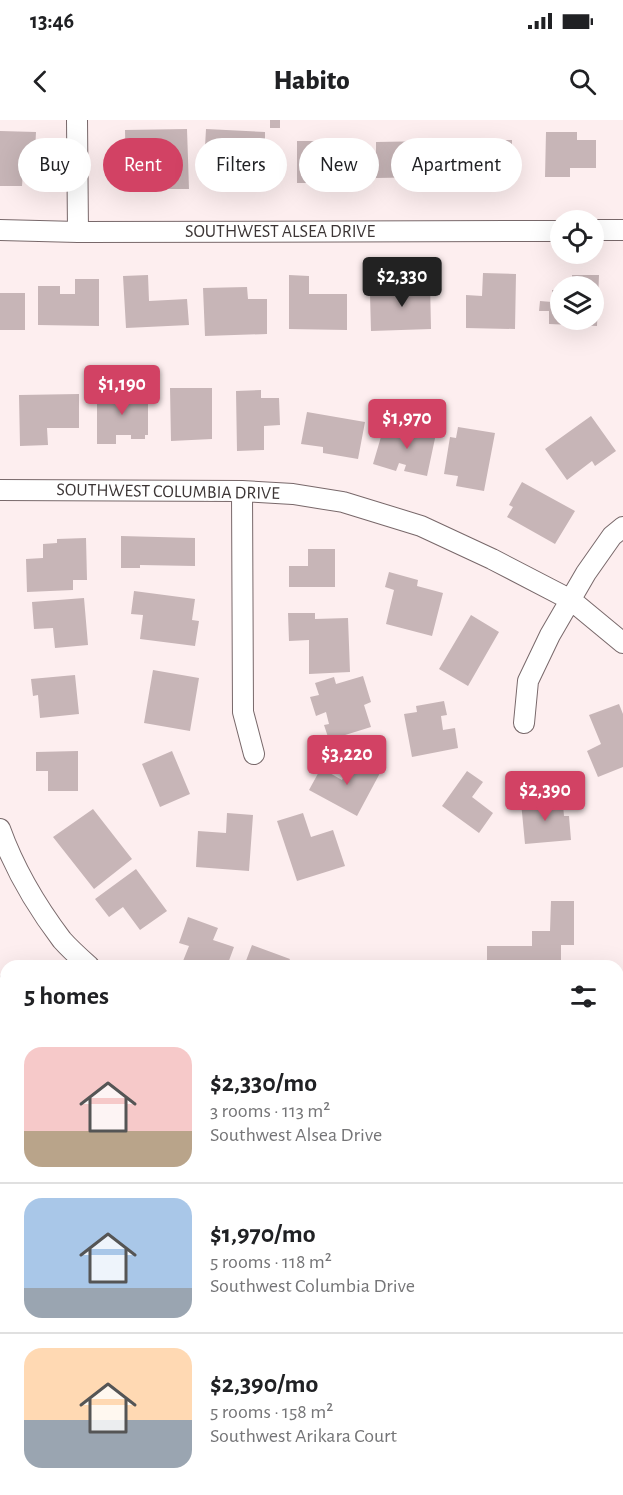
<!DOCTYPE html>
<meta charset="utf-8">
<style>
body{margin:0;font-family:"Alegreya Sans",sans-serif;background:#f6f6f6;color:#202124;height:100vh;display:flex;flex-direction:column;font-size:22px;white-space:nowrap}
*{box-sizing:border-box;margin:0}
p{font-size:20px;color:#757577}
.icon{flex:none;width:33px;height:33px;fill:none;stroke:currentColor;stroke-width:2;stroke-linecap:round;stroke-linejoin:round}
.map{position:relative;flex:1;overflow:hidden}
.side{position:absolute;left:0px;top:840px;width:624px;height:536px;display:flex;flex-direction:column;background:#fff;border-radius:18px 18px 0 0;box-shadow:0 6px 24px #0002}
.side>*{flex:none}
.guide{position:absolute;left:18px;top:18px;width:588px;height:54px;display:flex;gap:12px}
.buttons{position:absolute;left:550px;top:90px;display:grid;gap:12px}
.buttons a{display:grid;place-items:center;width:54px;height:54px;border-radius:50%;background:#fff;box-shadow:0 6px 24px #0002;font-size:30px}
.price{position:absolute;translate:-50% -51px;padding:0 14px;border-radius:6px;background:#d24264;color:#fff;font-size:20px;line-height:39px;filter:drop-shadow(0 2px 3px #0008)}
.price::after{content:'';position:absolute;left:50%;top:36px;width:18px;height:14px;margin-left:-9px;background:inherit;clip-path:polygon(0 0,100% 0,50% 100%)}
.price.selected{background:#222;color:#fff}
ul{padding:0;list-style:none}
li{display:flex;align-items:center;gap:18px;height:150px;padding:0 24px}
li+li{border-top:2px solid #e0e0e0}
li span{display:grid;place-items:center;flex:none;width:168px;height:120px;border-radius:18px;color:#555}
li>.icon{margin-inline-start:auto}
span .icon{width:72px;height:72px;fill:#fffc;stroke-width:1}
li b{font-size:26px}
h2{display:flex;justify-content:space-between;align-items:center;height:72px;padding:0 24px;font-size:26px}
.pill{padding:0 21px;border-radius:27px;background:#fff;box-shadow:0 6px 24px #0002;font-size:21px;line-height:54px}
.pill.selected{background:#d24264;color:#fff}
.status{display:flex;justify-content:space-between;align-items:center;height:42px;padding:0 30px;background:#fff;direction:ltr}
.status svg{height:16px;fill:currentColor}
header{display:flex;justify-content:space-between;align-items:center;height:78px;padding:0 24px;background:#fff;font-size:27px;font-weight:800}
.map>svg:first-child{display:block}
.green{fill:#f9c5cb}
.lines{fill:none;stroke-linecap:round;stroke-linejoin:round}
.stream{stroke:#d58a94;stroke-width:7}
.building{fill:#c7b5b7}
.street-casing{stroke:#78686a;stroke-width:22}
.secondary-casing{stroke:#78686a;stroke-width:32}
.street{stroke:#fff;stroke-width:20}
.secondary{stroke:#fff;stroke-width:28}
.labels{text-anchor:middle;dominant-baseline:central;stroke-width:5;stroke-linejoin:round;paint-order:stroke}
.street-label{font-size:18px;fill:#3c3535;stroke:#fff}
</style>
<div class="status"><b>13:46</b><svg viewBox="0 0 49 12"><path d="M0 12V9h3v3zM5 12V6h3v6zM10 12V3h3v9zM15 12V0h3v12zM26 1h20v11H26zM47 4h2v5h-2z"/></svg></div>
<header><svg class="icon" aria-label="back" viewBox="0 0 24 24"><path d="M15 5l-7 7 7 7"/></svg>Habito<svg class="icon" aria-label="search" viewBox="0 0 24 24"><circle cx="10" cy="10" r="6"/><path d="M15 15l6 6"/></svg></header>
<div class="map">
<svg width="623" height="1375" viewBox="0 0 623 1375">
<rect width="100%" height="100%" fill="#fdeeef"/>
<path class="green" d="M0 1109 6 1110V1228H0Z"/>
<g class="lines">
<path class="stream" d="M0 1136 6 1137"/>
</g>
<path class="building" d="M270 0H280V8H270Z
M187 9 189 69H153V59L126 60 125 10Z
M206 9 265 12V23H272L270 61 243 60 244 47 204 45Z
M0 11 36 12 34 51H23L22 66H0Z
M546 12H577V20H596V48H570V57H545Z
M461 20H512V54L461 53Z
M297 21H358V64H336V48H323V63H297Z
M433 21 434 57 376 58V22Z
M483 153 516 154 515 209 466 208V175L482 176Z
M148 155 149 181 187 179 189 205 126 208 123 156Z
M289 155 309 156V174H347V210L289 209Z
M572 155H599L597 206 549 204V191H539L540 181 552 182V170H561V200H594V166H572Z
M75 159H99V206L38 205V166H60V174H75Z
M430 162 431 209 371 211 370 174 391 173V163Z
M247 167 248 179H267V214L205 216 203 168Z
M0 173H25V210H0Z
M103 266H116V280L131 281V269H145V281H148V315H145V319H131V315H116V324H97V278L103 279Z
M170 268H212V319L171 321Z
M261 270V278H279L280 305 264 306V330L237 331 236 271Z
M79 274V308H47L48 325 20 326 19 275Z
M307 292 365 302 358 339 323 333V327L301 324Z
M591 296 616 331 595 346 592 341 567 360 545 329Z
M410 303 437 309 427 356 404 351 406 345 399 343 396 351 373 344 383 310 407 316Z
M458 307 495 313 484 371 456 366 458 356 444 354 450 317 456 318Z
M522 362 575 391 555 424 507 397 513 387 509 385Z
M121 416 195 418V446L140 445V448H121Z
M86 418 87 460H73V470L27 472 26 439 43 438V424L57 423V419Z
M308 429H335V467H289V446H308Z
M389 452 418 460 417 466 443 473 432 516 386 504 394 470 385 467Z
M134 471 195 479 192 500 199 501 195 526 140 519 143 495 131 494Z
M84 478 88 525 55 528 53 508 34 509 32 482Z
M288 493H315V499L348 498 350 552 309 554V520L289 521Z
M471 495 499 512 468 566 439 549Z
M153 550 199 558 190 611 144 603Z
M75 555 79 594 40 598 38 575 33 576 31 559Z
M363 556 371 582 364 585 371 607 329 620 324 605 329 604 326 592 316 596 310 577 319 575 315 563 334 557 336 564Z
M444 581 447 595 441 596 443 610 455 608 458 628 412 637 404 594 417 592 416 586Z
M619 584 623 594V647L598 657 587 631 601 624 589 595Z
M78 631V671H48V651H36V632Z
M172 631 190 674 160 687 142 644Z
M353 638 380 653 357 696 309 670 321 648 342 660Z
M467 651 483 662 472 677 493 693 479 713 442 686Z
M551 679V686L563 685 564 696H569L571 720 525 724 521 682Z
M93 689 132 739 94 769 53 717Z
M227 693 253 695 249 751 196 747 198 711 226 713Z
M303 693 311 717 333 710 345 746 297 761 277 701Z
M136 749 167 791 140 810 123 787 109 797 95 779Z
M551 781H574V825H561V843H487V826H532V811H550Z
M188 797 218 808 213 820 234 827 227 846H181L189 826 179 823Z
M252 825 290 839 287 846H244Z
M21 840 26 846H13Z
M448 842 464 843V846H448Z
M6 851V899L0 890V856Z
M0 1023 6 1030V1045L0 1050Z
M618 1131 623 1132V1142L618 1156Z
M273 1370V1375H208V1372Z"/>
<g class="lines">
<g class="street-casing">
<path id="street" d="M77 0 78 112
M0 110 78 112 561 111
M594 110H623
M0 370 242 371 293 374 343 382 421 406 492 439 571 480 623 523
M242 371 243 592 254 634
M524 603 528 561 550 515 586 453 612 416 623 407
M0 709C14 748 37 787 62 820 70 829 80 838 89 846
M618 1080 623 1081
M160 1370V1375"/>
</g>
<g class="secondary-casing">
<path id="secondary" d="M0 1258H6
M618 1355 623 1361"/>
</g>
<use href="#street" class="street"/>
<use href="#secondary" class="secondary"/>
</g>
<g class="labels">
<g class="street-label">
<text x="280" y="112">SOUTHWEST ALSEA DRIVE</text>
<text transform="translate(168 372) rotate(1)">SOUTHWEST COLUMBIA DRIVE</text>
</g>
</g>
</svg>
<div class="buttons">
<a><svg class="icon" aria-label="locate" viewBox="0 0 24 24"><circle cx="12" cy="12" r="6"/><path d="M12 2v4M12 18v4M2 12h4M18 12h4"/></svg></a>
<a><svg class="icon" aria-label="layers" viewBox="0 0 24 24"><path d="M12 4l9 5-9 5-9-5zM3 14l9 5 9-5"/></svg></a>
</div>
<b class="price selected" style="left:402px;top:188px">$2,330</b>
<b class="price" style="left:122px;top:296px">$1,190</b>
<b class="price" style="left:407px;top:330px">$1,970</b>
<b class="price" style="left:347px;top:666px">$3,220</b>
<b class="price" style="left:545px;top:702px">$2,390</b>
<div class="guide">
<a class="pill">Buy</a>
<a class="pill selected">Rent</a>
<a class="pill">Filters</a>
<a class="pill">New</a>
<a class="pill">Apartment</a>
</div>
<section class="side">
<h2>5 homes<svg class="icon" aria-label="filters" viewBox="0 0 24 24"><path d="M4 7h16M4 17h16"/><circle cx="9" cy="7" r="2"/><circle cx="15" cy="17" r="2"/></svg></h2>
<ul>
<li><span style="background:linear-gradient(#f6c9c9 70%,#b9a48a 0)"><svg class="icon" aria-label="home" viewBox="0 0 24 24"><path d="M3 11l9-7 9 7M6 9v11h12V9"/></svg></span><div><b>$2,330/mo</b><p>3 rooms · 113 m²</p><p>Southwest Alsea Drive</p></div></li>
<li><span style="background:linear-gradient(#a9c7e8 75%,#9aa5b1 0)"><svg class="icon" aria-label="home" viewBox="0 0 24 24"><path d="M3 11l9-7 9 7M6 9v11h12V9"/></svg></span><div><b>$1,970/mo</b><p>5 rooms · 118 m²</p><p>Southwest Columbia Drive</p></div></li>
<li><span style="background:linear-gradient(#ffd9b3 60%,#9aa5b1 0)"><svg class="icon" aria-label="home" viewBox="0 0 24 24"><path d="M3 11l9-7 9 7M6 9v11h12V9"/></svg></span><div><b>$2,390/mo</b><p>5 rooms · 158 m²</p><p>Southwest Arikara Court</p></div></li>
</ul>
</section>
</div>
